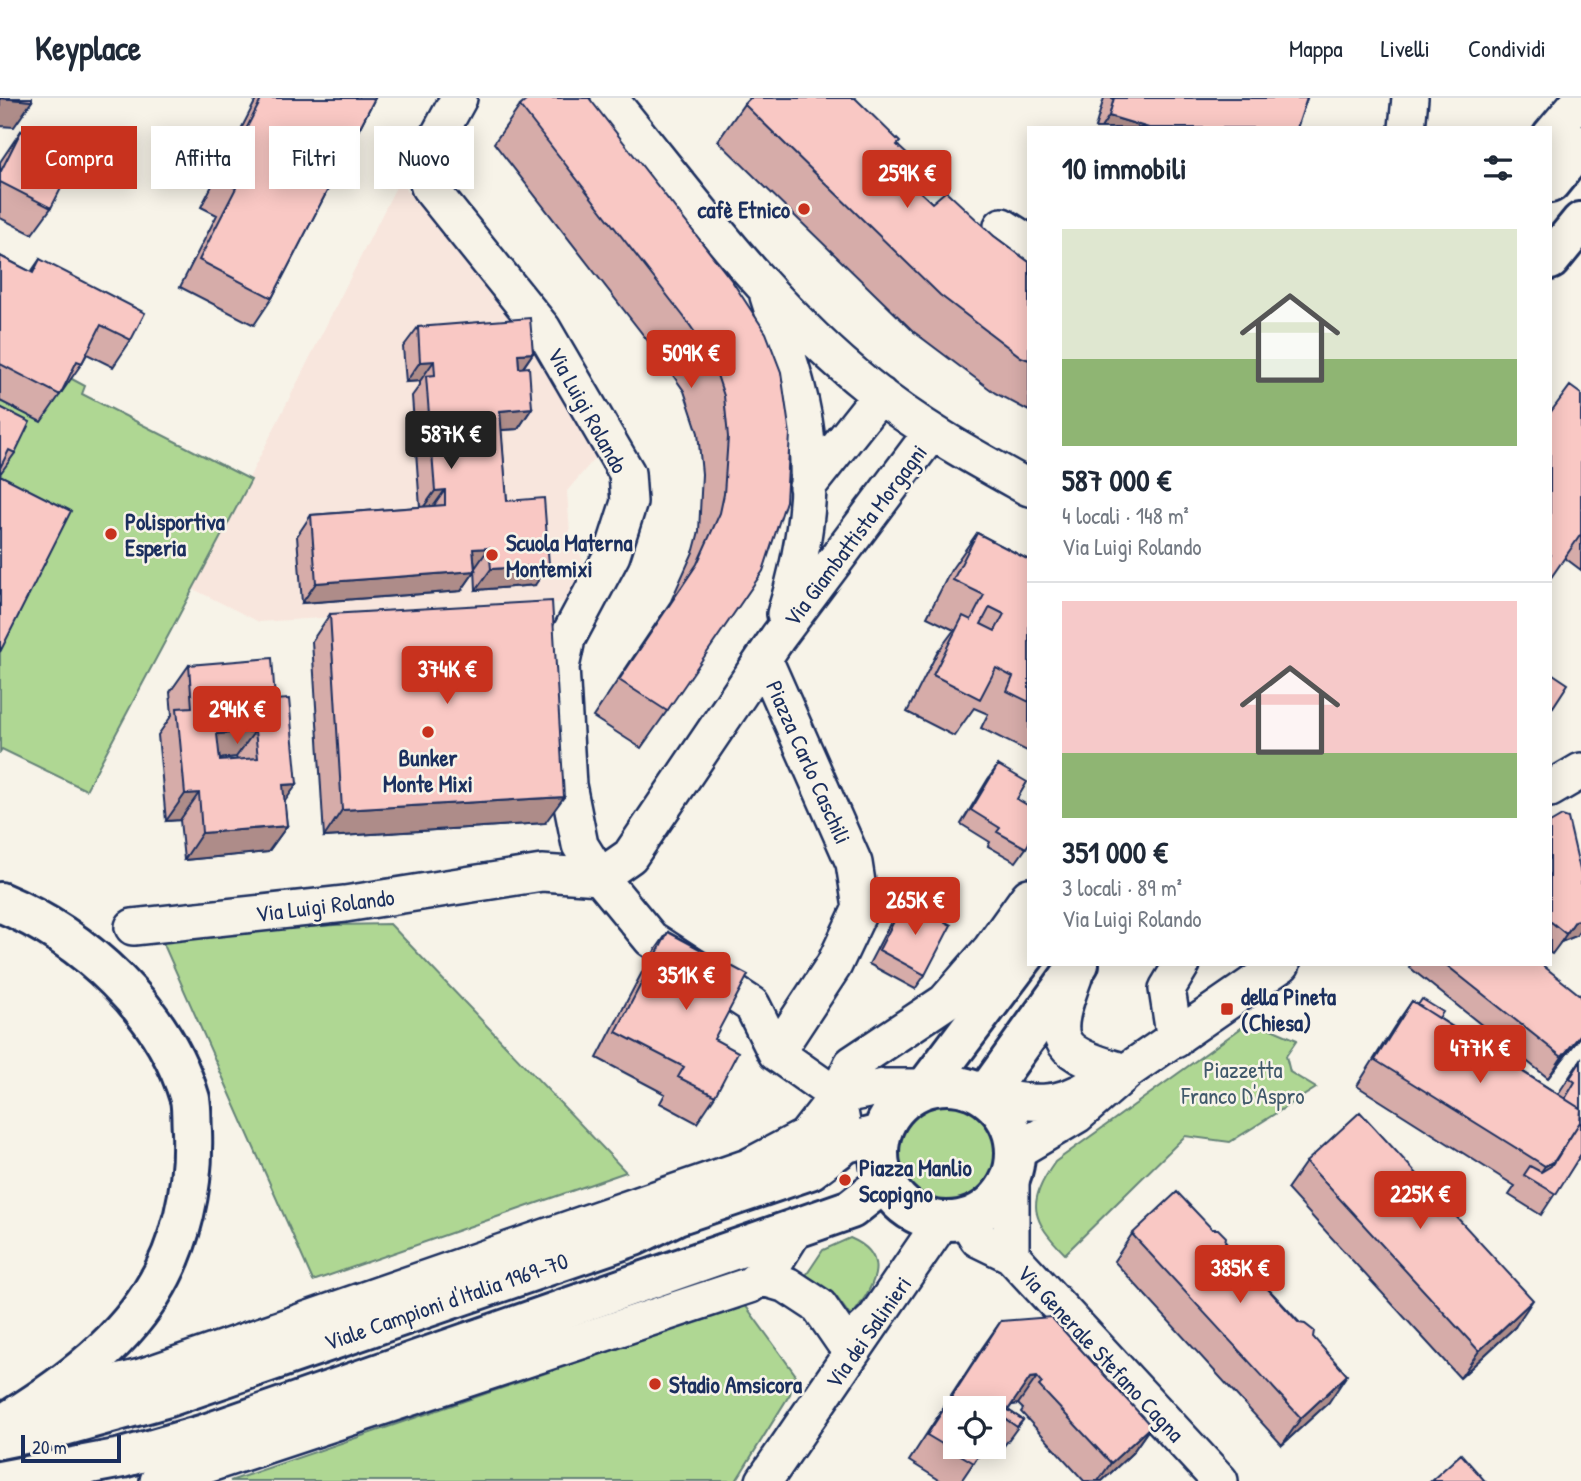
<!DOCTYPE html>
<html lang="it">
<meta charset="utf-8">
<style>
body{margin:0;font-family:"Patrick Hand",sans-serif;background:#f2f2f3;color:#1f2937;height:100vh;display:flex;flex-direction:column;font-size:26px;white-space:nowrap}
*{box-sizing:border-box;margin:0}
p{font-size:23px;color:#747a83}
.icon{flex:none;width:38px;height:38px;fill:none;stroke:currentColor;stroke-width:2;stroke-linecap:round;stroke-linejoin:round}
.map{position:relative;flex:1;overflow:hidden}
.sheet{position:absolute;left:1027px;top:28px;width:525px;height:840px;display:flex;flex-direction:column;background:#fff;border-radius:0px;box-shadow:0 4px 18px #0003}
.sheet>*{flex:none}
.top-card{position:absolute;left:21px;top:28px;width:665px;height:63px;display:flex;gap:14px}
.buttons{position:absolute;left:943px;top:1298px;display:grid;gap:14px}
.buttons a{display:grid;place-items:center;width:63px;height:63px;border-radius:0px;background:#fff;box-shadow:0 4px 18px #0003;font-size:35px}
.scale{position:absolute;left:21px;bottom:18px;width:100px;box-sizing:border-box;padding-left:7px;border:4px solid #1b2f5e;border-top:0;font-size:19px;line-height:24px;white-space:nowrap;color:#1b2f5e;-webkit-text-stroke:5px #f7f3e8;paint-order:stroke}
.price{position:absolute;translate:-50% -60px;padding:0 16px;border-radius:7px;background:#c8321e;color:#fff;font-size:23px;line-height:46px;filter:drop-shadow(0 2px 4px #0008)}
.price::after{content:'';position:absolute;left:50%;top:42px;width:21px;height:16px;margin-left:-10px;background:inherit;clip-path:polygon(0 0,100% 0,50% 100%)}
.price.on{background:#222;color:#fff}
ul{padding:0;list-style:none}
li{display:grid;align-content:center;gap:14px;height:371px;padding:0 35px}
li+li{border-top:2px solid #e0e1e3}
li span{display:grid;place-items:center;height:217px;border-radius:0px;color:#555}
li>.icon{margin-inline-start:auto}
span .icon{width:126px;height:126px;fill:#fffc;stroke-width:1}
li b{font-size:30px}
h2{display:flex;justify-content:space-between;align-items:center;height:84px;padding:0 35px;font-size:30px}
.pill{padding:0 24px;border-radius:0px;background:#fff;box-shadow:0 4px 18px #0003;font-size:24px;line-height:63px}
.pill.on{background:#c8321e;color:#fff}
header{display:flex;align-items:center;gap:42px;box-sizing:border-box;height:98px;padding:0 35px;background:#fff;border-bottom:2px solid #e0e1e3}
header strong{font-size:33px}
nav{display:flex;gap:38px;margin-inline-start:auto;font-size:24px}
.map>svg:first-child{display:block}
.built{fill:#f8e6dd}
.green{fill:#afd793;stroke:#658378;stroke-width:2}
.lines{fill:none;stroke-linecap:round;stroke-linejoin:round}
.minor-casing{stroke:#1b2f5e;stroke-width:40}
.major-casing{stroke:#1b2f5e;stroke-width:44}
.highway-casing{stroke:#1b2f5e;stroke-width:44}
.minor{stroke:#f7f3e8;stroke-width:35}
.major{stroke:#f7f3e8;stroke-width:38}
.highway{stroke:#f7f3e8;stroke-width:38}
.wall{fill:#d6aca9;stroke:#1b2f5e;stroke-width:2;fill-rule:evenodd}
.shaded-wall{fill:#ae8c89;stroke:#1b2f5e;stroke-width:2}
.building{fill:#f9c8c4;stroke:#1b2f5e;stroke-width:2;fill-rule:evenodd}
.poi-dot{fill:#c8321e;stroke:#f7f3e8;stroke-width:2.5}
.labels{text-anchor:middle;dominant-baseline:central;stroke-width:5;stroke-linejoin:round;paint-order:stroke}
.poi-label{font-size:23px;font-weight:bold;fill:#1b2f5e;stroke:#f7f3e8;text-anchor:start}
.street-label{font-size:23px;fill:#1b2f5e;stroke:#f7f3e8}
.park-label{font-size:23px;fill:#40596b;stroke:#f7f3e8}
</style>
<header>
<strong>Keyplace</strong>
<nav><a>Mappa</a><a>Livelli</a><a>Condividi</a></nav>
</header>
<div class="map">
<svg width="1581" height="1383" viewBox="0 0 1581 1383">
<rect width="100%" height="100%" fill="#f7f3e8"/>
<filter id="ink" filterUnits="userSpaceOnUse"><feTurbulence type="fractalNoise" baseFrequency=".0143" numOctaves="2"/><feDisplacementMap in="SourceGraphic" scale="14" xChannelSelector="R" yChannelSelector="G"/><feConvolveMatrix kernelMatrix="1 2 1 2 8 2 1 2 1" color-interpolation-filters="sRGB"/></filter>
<g filter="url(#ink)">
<path class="built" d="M399 83 508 213 569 310 595 360 567 393 570 436 587 470 570 504 259 524 193 491Z"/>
<path class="green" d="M70 280 85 288 82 296 251 382 86 692 2 651 0 654V303L41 323Z
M390 826 626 1074 313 1183 161 840 335 827Z
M1244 928 1269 930 1297 942 1286 958 1290 974 1316 990 1230 1044 1185 1038 1065 1156C1031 1122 1026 1105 1055 1064Z
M891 1055a55 55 0 1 1 110 0a55 55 0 1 1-110 0Z
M850 1140C895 1159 871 1192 851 1219L835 1197 805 1179 823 1152Z
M745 1207 795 1276 790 1296 736 1383H230Z"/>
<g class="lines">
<g class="minor-casing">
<path id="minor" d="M459 0 423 66 429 89 543 231 627 375 629 404 612 457 567 541 561 569 568 687 580 747 600 779 651 841 752 907 776 955 837 998 846 1045
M609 0C690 99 767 207 868 288 918 329 973 359 1029 390
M1407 30 1410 0
M1550 38 1581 1
M1002 128 1029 145
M768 198C783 246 804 297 807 347 812 404 802 461 785 516
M807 389 880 297
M764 561 854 765 861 810 834 867 776 955
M1550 691 1581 673
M600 779 630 758 778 539 931 335
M133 829 345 806 542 775 600 779
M1074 879C1052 939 1052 953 1116 971
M1175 942 1167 891 1182 866
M985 997C1028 1005 1055 1012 1093 987
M837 998 884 989H926
M1016 1053 1077 1017 1130 971 1282 866
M1011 1079V1157
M966 1121 978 1141 1011 1157 1220 1383
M760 1179 787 1187 819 1208 843 1243 857 1238 874 1222
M41 1304 141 1279 748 1069 805 1039 837 998 852 966 945 904 991 851 1029 798
M158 1383 750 1187 771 1170 796 1130
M764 1383 942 1123"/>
</g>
<g class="major-casing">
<path id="major" d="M1550 85 1581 47
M1550 162 1581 124
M879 1055a68 68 0 1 1 136 0a68 68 0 1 1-136 0Z
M926 989 1029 852
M985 997 1079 866
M0 1341 64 1328 165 1300 634 1138 677 1117 810 1072 846 1045 881 1036
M0 1383 122 1360 205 1336 851 1111 884 1085"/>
</g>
<g class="highway-casing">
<path id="highway" d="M0 804C84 839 164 912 190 1001 192 1011 191 1023 192 1033 194 1089 182 1147 151 1196 116 1252 56 1294 0 1328"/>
</g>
<use href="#minor" class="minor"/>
<use href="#major" class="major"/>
<use href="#highway" class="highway"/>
</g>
<path class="wall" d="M257 0H375L272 200 254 227 180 189 217 117 201 109Z
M589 0 786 403 667 613 641 650 593 619 671 503 694 452 699 433 702 376 698 335 684 293 658 256 494 45 520 8Z
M1104 0H1307L1297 30H1095Z
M744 6 898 47 918 92 932 105 994 138 1029 164V313L995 295 914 234 718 43Z
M21 33 51 110 32 136 0 120V64Z
M0 158 31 174 40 161 131 242 113 269 87 256 82 265 41 324 0 303Z
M418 229 533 255 523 270 532 310 518 331 501 332 507 403 535 487 476 492 475 470V473L461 493 302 505 297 438 311 417 420 409 412 298 420 287V283L406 284 403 249Z
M1581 296V472L1565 460Z
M0 309 15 355 0 376Z
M977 435 1029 462V654L981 630 988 616 974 610 954 638 907 614 937 555 954 532 927 519 951 472Z
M330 516 545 725 324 739 312 543Z
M189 567 275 602 297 686 284 703 287 728 268 754 184 762 180 722 166 723 158 637 172 617 170 594ZM236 659 237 662 220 663V661Z
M998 667 1017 701 1026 750 1016 764 988 748 990 744 961 726 988 681Z
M1550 725 1581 776V831L1576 838 1561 844 1552 856 1550 855Z
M905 802 925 877 915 891 869 866 895 816Z
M668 834 714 941 715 998 697 1025 660 1005 665 996 597 960 649 861Z
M1411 866H1541L1581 938 1548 980 1409 869Z
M1412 903 1558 996 1581 961V1056L1541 1117 1509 1097 1515 1088 1357 988 1394 929Z
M1306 1064 1515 1229 1460 1280 1287 1091Z
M1132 1136 1225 1144 1313 1239 1329 1304 1282 1347 1114 1163Z
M1001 1223 1151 1328 1132 1355 1102 1383H1084L1021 1314 1023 1311 1018 1306 1012 1307 1008 1312 1023 1322 998 1356 989 1349H994V1311L984 1349 961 1383H941L909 1363 982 1250Z"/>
<path class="shaded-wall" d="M0 0 32 3 14 29 0 28Z
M1109 18 1149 30H1101Z
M929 77 903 114 915 89Z
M533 255 519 275 518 256Z
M434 263 420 283 406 284 420 264Z
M532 310 518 331 485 333 500 313Z
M445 392 430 413 420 414 435 393Z
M489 450 475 470 473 451Z
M549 467 535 487 476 492 491 471Z
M475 473 461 493 302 505 316 485Z
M255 633 236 659 199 663 217 636Z
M297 686 278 713 283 687Z
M199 695 180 722 166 723 185 696Z
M564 699 545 725 324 739 342 712Z
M287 728 268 754 184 762 202 735Z
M1581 821V831L1576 838 1561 844 1575 823Z
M1581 936V938L1548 980 1562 959Z
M1556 1062 1539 1086 1535 1083 1545 1068Z
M1533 1202 1515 1229 1460 1280 1479 1253Z
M1347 1277 1329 1304 1282 1347 1301 1320Z
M1037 1279 1018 1306 1011 1307 1030 1280Z
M1151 1328 1132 1355 1102 1383H1098L1111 1365Z"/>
<path class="building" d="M0 0H32V3Z
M262 0H375L272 200 199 162 236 90 220 82Z
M529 0H589L732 183 766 235 781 274 790 336 786 403 763 473 667 613 619 582 697 466 720 415 724 396 728 339 724 298 710 256 684 219 520 8Z
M750 0H855L900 44 897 47 929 77 915 89 932 105 946 93 994 138 1029 164V262L1021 259 940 197 744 6Z
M1114 0H1307L1297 30H1149L1109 18Z
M21 33 76 61 51 110 0 84V75Z
M0 158 33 175 40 161 145 215 131 242 101 227 82 265 77 263 60 297 0 266Z
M530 220 533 255 518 256 519 270 529 269 532 310 500 313 507 403 544 400 549 467 491 471 489 450 473 451 475 473 316 485 311 417 445 407V392L435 393 426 278 435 277 434 263 420 264 418 229Z
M1570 288 1581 296V436L1550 481V315Z
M0 309 30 324 15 355 9 352 0 370Z
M0 377 71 413 0 554Z
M977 435 1029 462V604L1007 593 1013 579 996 570 980 601 933 577 963 518 971 522 984 497 953 482ZM990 509 1004 516 995 533 981 526Z
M552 503 564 699 342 712 330 516Z
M272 560 275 602 289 601 297 686 283 687 287 728 202 735 199 695 185 696 177 610 192 609 189 567ZM255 633 258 660 220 663 217 636Z
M1550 574 1568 586 1553 609 1550 607Z
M998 667 1027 684 1017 701 1029 708V745L1026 750 997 734 1000 730 971 712Z
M1562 718 1568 720 1581 776V821L1575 823 1566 836 1550 823V725Z
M905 802 951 827 925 877 879 852Z
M668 834 748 877 714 941 738 954 715 998 678 979 684 969 616 934Z
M1445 866H1541L1581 898V936L1562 959Z
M1422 901 1443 914 1439 920 1418 907Z
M1412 903 1581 1011 1580 1024 1556 1062 1545 1068 1375 962Z
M1581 963V1011L1565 1001 1575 984 1570 980Z
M1360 1014 1533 1202 1479 1253 1306 1064Z
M1581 1019V1056L1556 1096 1524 1077 1530 1068 1541 1074 1551 1068 1580 1024Z
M1177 1094 1212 1131H1218L1226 1139 1225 1144 1299 1225 1305 1226 1314 1233 1313 1239 1347 1277 1301 1320 1132 1136Z
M1051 1219 1151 1328 1111 1365 1039 1288 1042 1285 1037 1279 1030 1280 1008 1312 1023 1322 1017 1329 1004 1320 994 1335V1311H956V1349H984L974 1365 927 1337 1001 1223Z
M1461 1356 1485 1383H1431Z"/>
</g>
<g class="poi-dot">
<circle cx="804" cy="111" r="7"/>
<circle cx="111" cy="436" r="7"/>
<circle cx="492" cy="457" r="7"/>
<circle cx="428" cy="634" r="7"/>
<rect x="1220" y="904" width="14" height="14" rx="3.5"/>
<circle cx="845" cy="1082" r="7"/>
<circle cx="655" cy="1286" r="7"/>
</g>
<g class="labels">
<g class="poi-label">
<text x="790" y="111" text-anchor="end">cafè Etnico</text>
<text x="125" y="423">Polisportiva<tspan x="125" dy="26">Esperia</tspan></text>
<text x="506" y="444">Scuola Materna<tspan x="506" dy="26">Montemixi</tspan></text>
<text x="428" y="659" text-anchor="middle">Bunker<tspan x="428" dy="26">Monte Mixi</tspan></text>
<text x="1241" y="898">della Pineta<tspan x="1241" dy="26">(Chiesa)</tspan></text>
<text x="859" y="1069">Piazza Manlio<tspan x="859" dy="26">Scopigno</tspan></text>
<text x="669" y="1286">Stadio Amsicora</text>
</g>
<g class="street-label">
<text transform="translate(588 312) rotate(61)">Via Luigi Rolando</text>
<text transform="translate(855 437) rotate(-53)">Via Giambattista Morgagni</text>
<text transform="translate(809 664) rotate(66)">Piazza Carlo Caschili</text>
<text transform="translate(325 807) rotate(-7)">Via Luigi Rolando</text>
<text transform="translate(446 1203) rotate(-19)">Viale Campioni d'Italia 1969-70</text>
<text transform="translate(868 1234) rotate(-55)">Via dei Salinieri</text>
<text transform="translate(1101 1255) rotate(47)">Via Generale Stefano Cagna</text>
</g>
<g class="park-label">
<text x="1243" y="971">Piazzetta<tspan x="1243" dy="26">Franco D'Aspro</tspan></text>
</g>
</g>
</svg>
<div class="buttons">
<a><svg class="icon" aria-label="locate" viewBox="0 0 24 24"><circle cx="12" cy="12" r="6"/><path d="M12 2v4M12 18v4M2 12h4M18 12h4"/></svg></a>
</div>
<div class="scale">20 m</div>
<b class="price" style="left:907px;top:112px">259K €</b>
<b class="price" style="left:691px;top:292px">509K €</b>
<b class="price on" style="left:451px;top:373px">587K €</b>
<b class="price" style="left:447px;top:608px">374K €</b>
<b class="price" style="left:237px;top:648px">294K €</b>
<b class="price" style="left:915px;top:839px">265K €</b>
<b class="price" style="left:686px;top:914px">351K €</b>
<b class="price" style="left:1480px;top:987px">477K €</b>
<b class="price" style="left:1420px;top:1133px">225K €</b>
<b class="price" style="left:1240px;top:1207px">385K €</b>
<div class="top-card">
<a class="pill on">Compra</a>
<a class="pill">Affitta</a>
<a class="pill">Filtri</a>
<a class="pill">Nuovo</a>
</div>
<section class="sheet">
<h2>10 immobili<svg class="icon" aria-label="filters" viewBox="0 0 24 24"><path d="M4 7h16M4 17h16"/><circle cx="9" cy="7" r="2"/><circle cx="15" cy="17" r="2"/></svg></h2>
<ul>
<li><span style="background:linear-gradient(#dfe7d0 60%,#8fb573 0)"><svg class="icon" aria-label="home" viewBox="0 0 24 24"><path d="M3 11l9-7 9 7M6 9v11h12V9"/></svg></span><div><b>587 000 €</b><p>4 locali · 148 m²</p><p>Via Luigi Rolando</p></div></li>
<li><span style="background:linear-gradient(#f6c9c9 70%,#8fb573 0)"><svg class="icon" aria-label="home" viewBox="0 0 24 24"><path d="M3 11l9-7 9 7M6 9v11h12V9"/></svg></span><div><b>351 000 €</b><p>3 locali · 89 m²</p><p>Via Luigi Rolando</p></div></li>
</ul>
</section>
</div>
